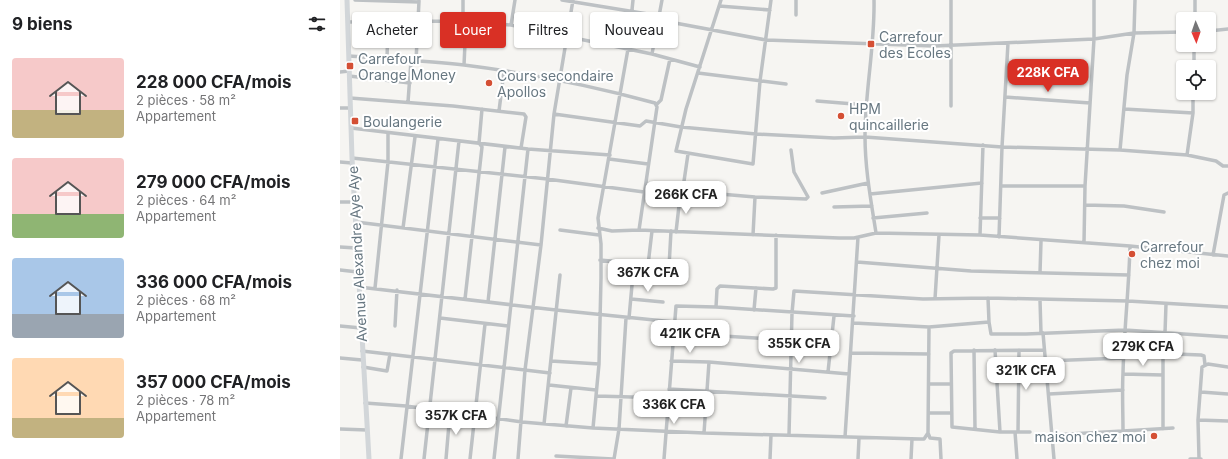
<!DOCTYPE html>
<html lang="fr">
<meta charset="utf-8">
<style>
body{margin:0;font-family:Inter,sans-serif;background:#f6f6f6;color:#202124;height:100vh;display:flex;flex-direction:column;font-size:15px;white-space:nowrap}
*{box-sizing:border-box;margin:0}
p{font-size:13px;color:#757577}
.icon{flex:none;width:22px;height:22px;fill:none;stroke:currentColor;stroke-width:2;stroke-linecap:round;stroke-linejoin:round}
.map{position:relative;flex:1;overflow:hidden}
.panel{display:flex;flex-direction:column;background:#fff;width:340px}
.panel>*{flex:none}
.banner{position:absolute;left:12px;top:12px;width:380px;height:36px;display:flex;gap:8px}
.needle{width:26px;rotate:178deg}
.controls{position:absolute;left:836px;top:12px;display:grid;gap:8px}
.controls a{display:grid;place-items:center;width:40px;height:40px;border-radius:4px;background:#fff;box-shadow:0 1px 3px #0004;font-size:20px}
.price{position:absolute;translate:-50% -34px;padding:0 9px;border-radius:8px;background:#fff;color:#222;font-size:13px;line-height:26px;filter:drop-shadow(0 1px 2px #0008)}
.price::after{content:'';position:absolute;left:50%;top:24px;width:12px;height:9px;margin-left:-6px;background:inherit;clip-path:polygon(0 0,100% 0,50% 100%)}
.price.current{background:#d93025;color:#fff}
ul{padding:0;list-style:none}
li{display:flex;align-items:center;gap:12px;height:100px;padding:0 12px}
li span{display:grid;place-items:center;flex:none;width:112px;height:80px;border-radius:4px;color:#555}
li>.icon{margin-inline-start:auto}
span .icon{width:48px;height:48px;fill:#fffc;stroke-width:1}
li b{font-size:17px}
h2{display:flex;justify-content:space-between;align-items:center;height:48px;padding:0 12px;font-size:17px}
.tag{padding:0 14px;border-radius:4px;background:#fff;box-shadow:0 1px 3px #0004;font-size:14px;line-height:36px}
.tag.current{background:#d93025;color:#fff}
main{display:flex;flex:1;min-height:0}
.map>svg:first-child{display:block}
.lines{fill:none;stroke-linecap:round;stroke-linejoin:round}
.street{stroke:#bdc1c4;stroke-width:3.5}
.secondary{stroke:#d2d6d9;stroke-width:5}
.poi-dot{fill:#d44f34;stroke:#fff;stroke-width:1.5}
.labels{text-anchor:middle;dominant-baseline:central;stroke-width:4;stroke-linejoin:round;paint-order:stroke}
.poi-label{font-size:14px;fill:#677781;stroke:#fff;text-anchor:start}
.street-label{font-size:14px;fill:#677781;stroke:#fff}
</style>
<main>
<section class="panel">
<h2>9 biens<svg class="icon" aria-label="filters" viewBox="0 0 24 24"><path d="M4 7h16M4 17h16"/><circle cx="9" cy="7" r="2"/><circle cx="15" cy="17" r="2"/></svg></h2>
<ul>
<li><span style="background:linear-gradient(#f6c9c9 65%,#c2b280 0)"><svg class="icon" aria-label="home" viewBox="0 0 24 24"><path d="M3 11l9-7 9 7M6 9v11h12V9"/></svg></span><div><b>228 000 CFA/mois</b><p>2 pièces · 58 m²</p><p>Appartement</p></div></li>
<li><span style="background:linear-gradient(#f6c9c9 70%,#8fb573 0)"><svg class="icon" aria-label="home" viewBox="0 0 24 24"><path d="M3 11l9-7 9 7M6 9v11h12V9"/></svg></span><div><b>279 000 CFA/mois</b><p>2 pièces · 64 m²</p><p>Appartement</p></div></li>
<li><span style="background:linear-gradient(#a9c7e8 70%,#9aa5b1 0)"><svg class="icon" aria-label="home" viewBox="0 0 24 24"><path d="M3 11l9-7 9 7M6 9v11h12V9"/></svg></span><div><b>336 000 CFA/mois</b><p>2 pièces · 68 m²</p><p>Appartement</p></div></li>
<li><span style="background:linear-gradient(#ffd9b3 75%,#c2b280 0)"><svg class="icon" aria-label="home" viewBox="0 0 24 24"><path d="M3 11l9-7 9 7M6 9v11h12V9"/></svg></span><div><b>357 000 CFA/mois</b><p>2 pièces · 78 m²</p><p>Appartement</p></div></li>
</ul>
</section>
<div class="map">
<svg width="888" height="459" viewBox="0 0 888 459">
<rect width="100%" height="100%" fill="#f6f5f2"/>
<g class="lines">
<path class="street" d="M15 0 79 2
M222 0 320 16
M381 0 346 109 336 151 413 164 420 81 431 0
M534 0C535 46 525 91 525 136 525 169 531 201 536 233
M611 0V106
M379 6 430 10
M456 15V0
M855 19V0
M319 20 426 40 594 46 754 39 794 33 843 32
M123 21V0
M8 22 123 21 171 25 312 54 360 67
M171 25 175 0
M869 31 888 29
M312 54 322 0
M9 56C47 59 86 61 124 65 188 73 253 86 315 103L317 107 299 230
M47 59 48 22
M76 61 79 1
M124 65 126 22
M854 67V45
M0 72 9 71
M358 73 446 84
M9 76 70 83
M665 97 750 103
M10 98 113 106 184 114 186 117 181 148
M477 101 526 105
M68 102 71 61
M317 104 321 100 330 59
M0 108H10
M784 109 853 113
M159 111 164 71
M214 114 300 126 306 121 341 127 416 134 494 138 525 137 662 147 780 150 847 155 876 161 883 166H888
M11 128 188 149 270 155
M780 150 787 75 794 33 795 0
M348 154 343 188 345 191 415 197 466 199 468 197 454 172 451 150
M847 155 853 113V93
M12 158 207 179 304 192
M269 159 308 164
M0 162 12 163
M661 186H745
M482 193 528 183
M530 194 642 183
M0 202H14
M745 205 784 206 824 212
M494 207 532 206
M533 218 587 213
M640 218H660
M16 222 201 245
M63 228 75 137
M258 228 272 231 299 230 499 238H514L536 233 640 235 790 246 888 256
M220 230 259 235
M336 232 340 197
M413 235 415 197
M640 235 643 145
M659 237 662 147 668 43
M744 243 745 186 754 39V0
M0 247 16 248
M873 255 884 195 888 193
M260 260 344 268
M517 262 631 271 789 275
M308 265 312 231
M329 267 331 231
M0 270 18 272
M700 273 701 241
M19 287 216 310 334 322
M35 288 48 162V134
M648 298 649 322 651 334H686L785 330 888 337
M125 299 142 147 139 143 142 109
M291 299 323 302
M595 299 599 235
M700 300 701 333
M148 302 165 147
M376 307 377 289 380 286 433 289 436 288V235
M414 310 416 288
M100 318 168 326
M289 318 292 285
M514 323 589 327 649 322
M0 326 21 328
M55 326 57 290
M333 333 451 340 490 344
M703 333 714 459
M825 333 826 304
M634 350 635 429
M655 350 660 432
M22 351 210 373
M784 352 861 355 864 356 865 365
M511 353 589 354
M0 358 22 360
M211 361 259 364
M331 361 369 362 509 374
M705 361 783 358
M23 367 47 371 50 354
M888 367 868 364 862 367 858 420 888 421
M488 372 494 316
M783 374 823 375
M589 384H611
M209 385 256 390
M329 389 485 398
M861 392 888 394
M709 394 783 390
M256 396 328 398
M25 403 66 406 182 422 253 428 364 433 580 439H584L588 433 589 327
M589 413H612
M858 420 859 458
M204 424 220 275
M226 426 231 388
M253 428 259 364 261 278V244L258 218 288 49 293 0
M0 429 27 430
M823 429V353
M783 431 833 428
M675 432 677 459
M678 432 679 350
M690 432H660L612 427 611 353 614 351 704 350
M364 433 369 362
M588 433 590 438 600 439 601 459
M449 435 452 313 454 291 583 299 648 298 788 301 888 307
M712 435 783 431C783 412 782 392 783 373 784 330 789 288 790 246
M505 437 518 237
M216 456 273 459
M61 459 98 139
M84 459 119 141
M106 459 110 412
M130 459 145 324
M154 459 188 149
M178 459 185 370 201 245 214 114 233 0
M274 459 279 429 286 318
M324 459 336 306 376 307 514 316
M430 459 431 435
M518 459 519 438
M571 459 572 439
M850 459H861"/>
<path class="secondary" d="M7 0 12 158 29 459"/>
</g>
<g class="poi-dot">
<rect x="527" y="40" width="8" height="8" rx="2"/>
<rect x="6" y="62" width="8" height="8" rx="2"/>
<circle cx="149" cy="83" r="4"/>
<circle cx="501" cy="116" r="4"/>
<rect x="11" y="117" width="8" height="8" rx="2"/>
<circle cx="792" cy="254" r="4"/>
<circle cx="814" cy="436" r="4"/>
</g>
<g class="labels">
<g class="poi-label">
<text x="539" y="36">Carrefour<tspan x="539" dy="16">des Ecoles</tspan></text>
<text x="18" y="58">Carrefour<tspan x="18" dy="16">Orange Money</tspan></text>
<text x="157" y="75">Cours secondaire<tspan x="157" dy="16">Apollos</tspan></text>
<text x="509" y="108">HPM<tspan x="509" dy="16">quincaillerie</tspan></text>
<text x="23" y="121">Boulangerie</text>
<text x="800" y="246">Carrefour<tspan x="800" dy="16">chez moi</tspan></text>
<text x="806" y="436" text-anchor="end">maison chez moi</text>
</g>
<g class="street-label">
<text transform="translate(17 254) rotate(-93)">Avenue Alexandre Aye Aye</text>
</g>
</g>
</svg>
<div class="controls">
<a><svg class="needle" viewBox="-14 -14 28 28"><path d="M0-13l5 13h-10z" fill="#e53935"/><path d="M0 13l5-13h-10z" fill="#757577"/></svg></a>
<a><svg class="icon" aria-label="locate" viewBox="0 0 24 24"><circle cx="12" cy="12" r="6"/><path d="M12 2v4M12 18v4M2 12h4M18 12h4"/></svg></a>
</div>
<b class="price current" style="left:708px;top:93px">228K CFA</b>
<b class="price" style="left:346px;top:215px">266K CFA</b>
<b class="price" style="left:308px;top:293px">367K CFA</b>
<b class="price" style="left:350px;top:354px">421K CFA</b>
<b class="price" style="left:459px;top:364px">355K CFA</b>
<b class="price" style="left:803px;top:367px">279K CFA</b>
<b class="price" style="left:686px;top:391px">321K CFA</b>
<b class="price" style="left:334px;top:425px">336K CFA</b>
<b class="price" style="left:116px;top:436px">357K CFA</b>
<div class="banner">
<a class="tag">Acheter</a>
<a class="tag current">Louer</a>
<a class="tag">Filtres</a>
<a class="tag">Nouveau</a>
</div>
</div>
</main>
